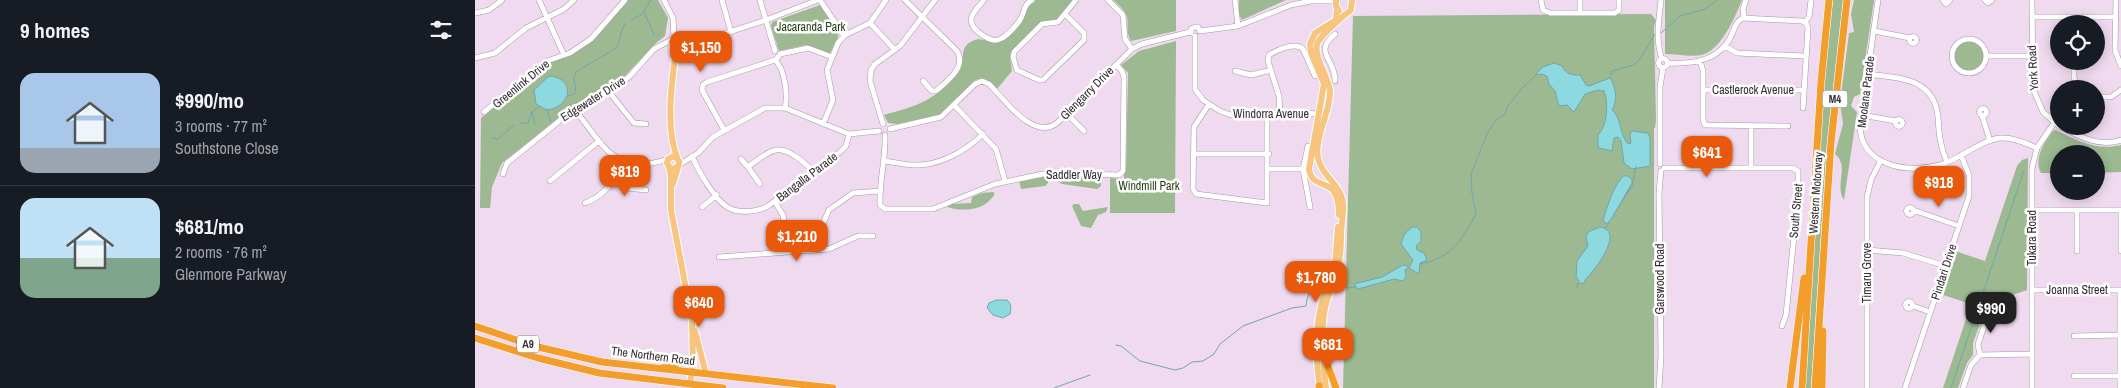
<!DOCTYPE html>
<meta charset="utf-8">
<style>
body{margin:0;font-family:"Archivo Narrow",sans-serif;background:#242831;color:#f1f3f6;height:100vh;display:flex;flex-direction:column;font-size:19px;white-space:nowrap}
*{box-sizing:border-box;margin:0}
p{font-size:16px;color:#9ea1a6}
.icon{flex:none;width:28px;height:28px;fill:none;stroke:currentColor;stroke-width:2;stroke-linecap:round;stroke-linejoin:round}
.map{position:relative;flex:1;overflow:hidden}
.details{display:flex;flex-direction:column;background:#171b24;width:475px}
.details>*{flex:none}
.fabs{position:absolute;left:1575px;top:15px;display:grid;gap:10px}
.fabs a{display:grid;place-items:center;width:55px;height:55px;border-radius:50%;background:#171b24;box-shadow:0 2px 12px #0003;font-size:25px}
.price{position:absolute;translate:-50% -42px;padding:0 11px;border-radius:10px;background:#ea580c;color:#fff;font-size:16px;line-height:32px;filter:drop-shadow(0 1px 2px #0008)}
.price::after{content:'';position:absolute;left:50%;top:30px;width:15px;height:11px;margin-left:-8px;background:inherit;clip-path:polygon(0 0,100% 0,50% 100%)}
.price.selected{background:#222;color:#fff}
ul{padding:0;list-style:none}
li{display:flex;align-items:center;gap:15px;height:125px;padding:0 20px}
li+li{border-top:1px solid #363941}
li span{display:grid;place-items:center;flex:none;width:140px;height:100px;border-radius:15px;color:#555}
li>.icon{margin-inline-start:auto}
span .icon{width:60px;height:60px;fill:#fffc;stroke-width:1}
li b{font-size:21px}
h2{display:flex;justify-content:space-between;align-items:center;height:60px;padding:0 20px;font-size:21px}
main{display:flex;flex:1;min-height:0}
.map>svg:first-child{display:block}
.green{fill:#9cb991}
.water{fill:#8cdadf;stroke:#72a6ab}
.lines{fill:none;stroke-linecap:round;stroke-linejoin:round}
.stream{stroke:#72a6ab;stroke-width:1}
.minor-casing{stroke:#aa95a9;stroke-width:6}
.major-casing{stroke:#fff;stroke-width:8}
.highway-casing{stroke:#fff;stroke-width:8}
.minor{stroke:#fff;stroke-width:5}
.major{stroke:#f8c580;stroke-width:6}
.highway{stroke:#f39e2b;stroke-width:7}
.labels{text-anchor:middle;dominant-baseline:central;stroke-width:5;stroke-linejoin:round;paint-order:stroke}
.shield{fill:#fff;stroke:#716b70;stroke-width:1}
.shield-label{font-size:11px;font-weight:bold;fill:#342b33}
.park-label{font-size:12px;fill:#1d3e0c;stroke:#fff}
.street-label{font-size:12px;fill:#342b33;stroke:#fff}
</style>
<main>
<section class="details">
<h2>9 homes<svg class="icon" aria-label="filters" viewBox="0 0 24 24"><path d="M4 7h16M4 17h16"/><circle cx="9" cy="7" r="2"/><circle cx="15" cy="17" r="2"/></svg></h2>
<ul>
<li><span style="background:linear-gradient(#a9c7e8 75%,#9aa5b1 0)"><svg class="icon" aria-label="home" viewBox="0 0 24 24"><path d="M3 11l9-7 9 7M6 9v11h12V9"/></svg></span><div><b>$990/mo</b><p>3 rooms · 77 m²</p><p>Southstone Close</p></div></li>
<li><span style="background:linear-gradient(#bfe0f5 60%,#7fa58c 0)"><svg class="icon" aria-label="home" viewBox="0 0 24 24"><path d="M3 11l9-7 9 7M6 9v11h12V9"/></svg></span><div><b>$681/mo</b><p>2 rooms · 76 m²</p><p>Glenmore Parkway</p></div></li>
</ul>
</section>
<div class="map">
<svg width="1646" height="388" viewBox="0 0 1646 388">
<rect width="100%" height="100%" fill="#f0daef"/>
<path class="green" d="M153 0H183L193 18 190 36 181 43 146 80 116 101 92 111 27 163 17 187 15 208H5L6 118 75 62 97 55 117 41Z
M561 0H598L582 20 566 22 537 51 535 55 537 71 522 89C515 82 509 75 499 81L464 115 422 124 413 123 409 115C442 106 461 100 483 73 493 60 480 45 503 39L521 42 526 41 557 2Z
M638 0H701V31L656 41C646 23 663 21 638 0Z
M764 0H811L767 20 764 15Z
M1190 0H1267C1260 17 1246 51 1226 55 1215 57 1201 54 1190 54Z
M1358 0H1368L1352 142 1336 388H1329L1350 72Z
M1379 0H1399L1385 94 1379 97 1376 106 1382 112 1369 200C1359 186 1375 166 1360 154L1368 124 1365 103 1374 33 1379 32 1376 14Z
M345 5 363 32V37L355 53 331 45 304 51 296 26 297 22Z
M1176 14 1181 20 1179 26 1181 120 1180 128H1179V388H868L878 16Z
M701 41 700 213H635V178L649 179V170H651L653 73 646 65 664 51Z
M1479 56a15 15 0 1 1 30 0a15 15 0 1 1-30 0Z
M1581 130C1602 141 1623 151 1646 145V172L1621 173V154H1584V173H1566C1558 158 1570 142 1578 131Z
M1553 158 1552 290 1512 304 1498 343V355L1492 363 1483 388H1468L1496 304 1465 294 1480 251 1510 261 1542 166 1547 160Z
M574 176 573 183 570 186 546 189 544 181Z
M582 177 626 178V186L622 189 587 184 581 180Z
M519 192V196C517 197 515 200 513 202 503 211 484 211 472 207L477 204 496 203 497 197 507 193Z
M599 204H604L608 211 633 207 631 212 623 215 616 228 606 226 597 206Z"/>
<path class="water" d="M1079 63 1087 66C1091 74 1096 75 1105 75L1111 85 1114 86 1135 78C1141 87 1143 101 1137 110 1147 118 1144 134 1153 144L1156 143 1155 134 1157 131 1173 133 1175 138V166L1157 169 1149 163 1146 141 1143 137 1139 138 1137 151 1124 148 1123 146V135C1132 127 1134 103 1129 91L1123 90 1110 94 1099 112 1092 105 1084 106 1080 91 1074 84 1072 76 1067 74 1060 75 1068 67Z
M74 76C101 78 97 107 72 110L61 104 59 90Z
M1148 176H1153L1157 180V183C1149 196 1141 214 1132 224L1128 220C1133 205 1137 189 1148 176Z
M937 227H942L946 232V241L941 246 942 250 949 253 952 260 945 263 944 274 934 268 938 260 926 244 929 235Z
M1125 227C1151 231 1119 271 1110 280V282L1106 284 1101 277 1102 261 1113 246 1111 237 1113 232Z
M928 265 933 266V268L930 270 931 277 928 281 919 279 883 289 879 284 907 277Z
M521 300H532C537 304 536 308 535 314L528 318 518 315 512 308 514 303Z"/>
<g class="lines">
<path class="stream" d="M169 12 179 34
M156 20 166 15 176 0
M1186 33 1205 16 1230 9 1242 0
M1135 77 1137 71 1159 65 1167 56 1180 34H1182
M93 96 101 93 99 77 101 72 141 48C146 40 145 31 150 24
M72 110 76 122
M57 112 60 124
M46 123H53L57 112 64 107
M16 138 23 139 39 125
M1139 214 1157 186 1161 166
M1130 229 1134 222
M945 264C977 258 987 240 1001 214L997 193 996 174 1013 132 1021 120 1030 114 1032 107 1047 88 1061 75
M860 284 874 288 880 287
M1102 288 1103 283
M641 345 646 346 665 361 700 370 708 368 717 362 728 361 739 354 745 344 768 326 817 308 831 306C832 292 838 286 851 281
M579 388 615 375
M1476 388 1549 170"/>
<g class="minor-casing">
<path id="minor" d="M64 0 89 55
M189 0 198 18 199 38
M247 0 256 32
M285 0 300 51
M345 0 369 36
M430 0 482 51C492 67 472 81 461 91H457L448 81
M509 0C505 5 496 13 496 20 496 30 517 44 525 39 532 36 541 26 545 20 550 12 548 5 557 0
M633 0 648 15 650 39 657 49
M760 0 763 26
M1066 0 1068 10 1075 13H1140L1144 10V0
M1105 0V13
M1186 0C1184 20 1180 39 1187 59
M1403 0 1385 126C1386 166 1433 174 1465 165 1486 159 1503 141 1525 138 1538 137 1550 143 1562 148
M1468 0 1471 4 1475 0
M1510 0 1513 3 1517 0
M1557 0 1558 89 1568 112 1584 126
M1641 0 1640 50 1646 66
M0 13 14 10 27 0
M590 14 609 33V40L568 80H564L542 70 538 57 539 52 567 24 583 22 601 0
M1269 17 1268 9 1271 0
M1557 17H1640
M1330 22 1334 17 1336 0
M395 23 411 0
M725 31 763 26 816 5 836 1H861
M1399 31 1435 38
M716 33V29L720 27H723L725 31
M720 36V89L728 100 745 111 756 115 824 113 844 114
M1434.5 40a3.5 3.5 0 1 1 7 0a3.5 3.5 0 1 1-7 0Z
M1477 56a17 17 0 1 1 34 0a17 17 0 1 1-34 0Z
M1250 46 1262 53 1330 56
M209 47 291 20 343 0
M1511 56H1557
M0 58 20 53 51 28 89 9 99 0
M1183.5 63a4.5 4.5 0 1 1 9 0a4.5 4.5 0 1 1-9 0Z
M301 60 305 54 333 48 357 57
M1225 61 1228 71V120L1230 125 1313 126
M1599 61V78L1604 89
M1193 63C1219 64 1245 61 1257 34 1260 27 1261 21 1268 18L1327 21 1331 23 1333 28 1328 108
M760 71 776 75 796 70
M1392 74C1423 78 1459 77 1463 117 1464 134 1465 147 1472 162
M860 81C861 59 837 53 860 34
M1228 90H1329
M134 92 159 123 171 124
M1621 97H1636L1646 90
M734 104 719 127 718 189 721 194 792 203V114
M479 105 521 149 530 181
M1504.5 112a3.5 3.5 0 1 1 7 0a3.5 3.5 0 1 1-7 0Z
M100 110C129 146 140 177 193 159
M9 112 72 61 95 53 116 39 150 0
M805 113 804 96 793 61 794 55C803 49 821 42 828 49L840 76
M592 114 609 131
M1386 115 1421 121
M1507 115 1515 141
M1420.5 123a3.5 3.5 0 1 1 7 0a3.5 3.5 0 1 1-7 0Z
M348 124 358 100 352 70 363 43 370 35 395 23 420 50
M408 124 395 81 396 70 400 64 425 46 460 0
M1276 126V168
M1584 126C1603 136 1625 148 1646 140
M415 129 466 117 500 84 507 81 514 84C530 100 558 141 582 123L657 49 667 44 715 32
M249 130 227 90 228 85 232 82 300 60C310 69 313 96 310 108
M410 135C411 159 404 181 405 205L410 209H458L520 184 573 173 644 175 648 171 649 77 647 71 641 65
M833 146 828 169 835 207
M718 154H794
M217 156C223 171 239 198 252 207 263 214 283 212 293 206L365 152 371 146 374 134
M266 159 273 167
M409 161C420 162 433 166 445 165 467 164 492 150 508 134
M1185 164V87L1188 68
M204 165 223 153 238 137 290 108H310L374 134 404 131
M1189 168H1318L1323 171V197L1311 315 1307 326
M794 169H828
M28 174 32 163 93 114 134 92 155 76 179 49 198 39
M75 181 124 141
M139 181 152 188 171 190
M285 184 273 167C280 162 291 152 301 150 313 148 331 163 338 172
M300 202 308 215 314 252
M110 203C129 196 141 180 148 162
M227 207 242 195
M1431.5 211a3.5 3.5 0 1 1 7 0a3.5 3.5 0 1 1-7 0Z
M1438 210 1484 226
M1557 210H1646
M1602 210V251
M349 249V221L354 210 378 193 405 191
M1392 250 1428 253 1471 266
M1646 251V210
M244 257 354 249 383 236H398
M1557 290H1646
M1645 290V388
M1430.5 305a3.5 3.5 0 1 1 7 0a3.5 3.5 0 1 1-7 0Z
M1438 306 1455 312
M1599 336 1645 335
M1505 355 1503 344 1514 312
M1599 376H1645
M1184 388 1186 355 1184 193 1186 171
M1392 388V197L1396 180 1405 162
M1430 388 1494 196V175L1486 155
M1488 388 1496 365 1505 355 1557 354
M1557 388V168L1562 148 1579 123"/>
</g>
<g class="major-casing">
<path id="major" d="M861 0V6L864 11
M862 9 861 20 840 33 835 44 836 53 849 84 834 169C838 194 864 172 864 215
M201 49C197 82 190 126 202 157
M202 58 210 42 206 37 200 38 197 42 198 46 202 49H206
M194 167 196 176V210L217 320 218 364 215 384
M198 184 204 164V161L199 156 193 159 192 163 194 167 199 169 203 166
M860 265 863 227
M220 331 231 374
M845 388C840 355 839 325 850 293
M851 388C848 361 845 335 850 308 854 292 861 277 864 261 867 248 865 236 867 223 867 217 869 211 868 204 867 185 847 177 843 158 839 137 855 114 855 92 854 76 839 60 842 44 844 37 869 15 876 10L877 0"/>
</g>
<g class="highway-casing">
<path id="highway" d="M0 326 59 346 127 362 358 388
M0 338 63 358 124 373 248 388
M847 350 861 388
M189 367 214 360
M844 388V386
M1315 388 1329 278
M1327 388 1346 82 1354 0
M1340 388 1356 142 1372 0
M1347 388 1348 331"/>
</g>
<use href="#minor" class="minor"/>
<use href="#major" class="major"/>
<use href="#highway" class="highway"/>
</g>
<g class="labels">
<g class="shield">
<rect x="1347.5" y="90.5" width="25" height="17" rx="4"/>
<rect x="42" y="335.5" width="22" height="17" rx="4"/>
</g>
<g class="shield-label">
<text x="1360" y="99">M4</text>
<text x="53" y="344">A9</text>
</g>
<g class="park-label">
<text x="336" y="27">Jacaranda Park</text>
<text x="674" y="186">Windmill Park</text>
</g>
<g class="street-label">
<text transform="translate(1558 68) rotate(-93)">York Road</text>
<text transform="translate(46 84) rotate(-39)">Greenlink Drive</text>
<text x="1278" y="90">Castlerock Avenue</text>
<text transform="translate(1391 92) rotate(-83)">Moolana Parade</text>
<text transform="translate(612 93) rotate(-45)">Glengarry Drive</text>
<text transform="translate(118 99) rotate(-32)">Edgewater Drive</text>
<text x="796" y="114">Windorra Avenue</text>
<text x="599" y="175">Saddler Way</text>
<text transform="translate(332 177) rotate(-37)">Bangalla Parade</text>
<text transform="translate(1341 193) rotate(-86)">Western Motorway</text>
<text transform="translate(1321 211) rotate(-85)">South Street</text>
<text transform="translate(1557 238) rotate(-90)">Tukara Road</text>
<text transform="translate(1469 272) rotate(-72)">Pindari Drive</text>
<text transform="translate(1392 273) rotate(-90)">Timaru Grove</text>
<text transform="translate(1185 279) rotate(-90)">Garswood Road</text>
<text x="1602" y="290">Joanna Street</text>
<text transform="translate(178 356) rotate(7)">The Northern Road</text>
</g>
</g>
</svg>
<div class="fabs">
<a><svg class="icon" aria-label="locate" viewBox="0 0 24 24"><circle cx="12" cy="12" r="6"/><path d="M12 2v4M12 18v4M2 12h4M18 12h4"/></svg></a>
<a>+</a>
<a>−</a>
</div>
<b class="price" style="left:226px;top:73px">$1,150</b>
<b class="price" style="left:1232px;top:178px">$641</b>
<b class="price" style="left:150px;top:197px">$819</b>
<b class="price" style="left:1464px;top:208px">$918</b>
<b class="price" style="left:322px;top:262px">$1,210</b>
<b class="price" style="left:841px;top:303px">$1,780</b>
<b class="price" style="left:224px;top:328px">$640</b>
<b class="price selected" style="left:1516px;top:334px">$990</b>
<b class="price" style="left:853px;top:370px">$681</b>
</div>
</main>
